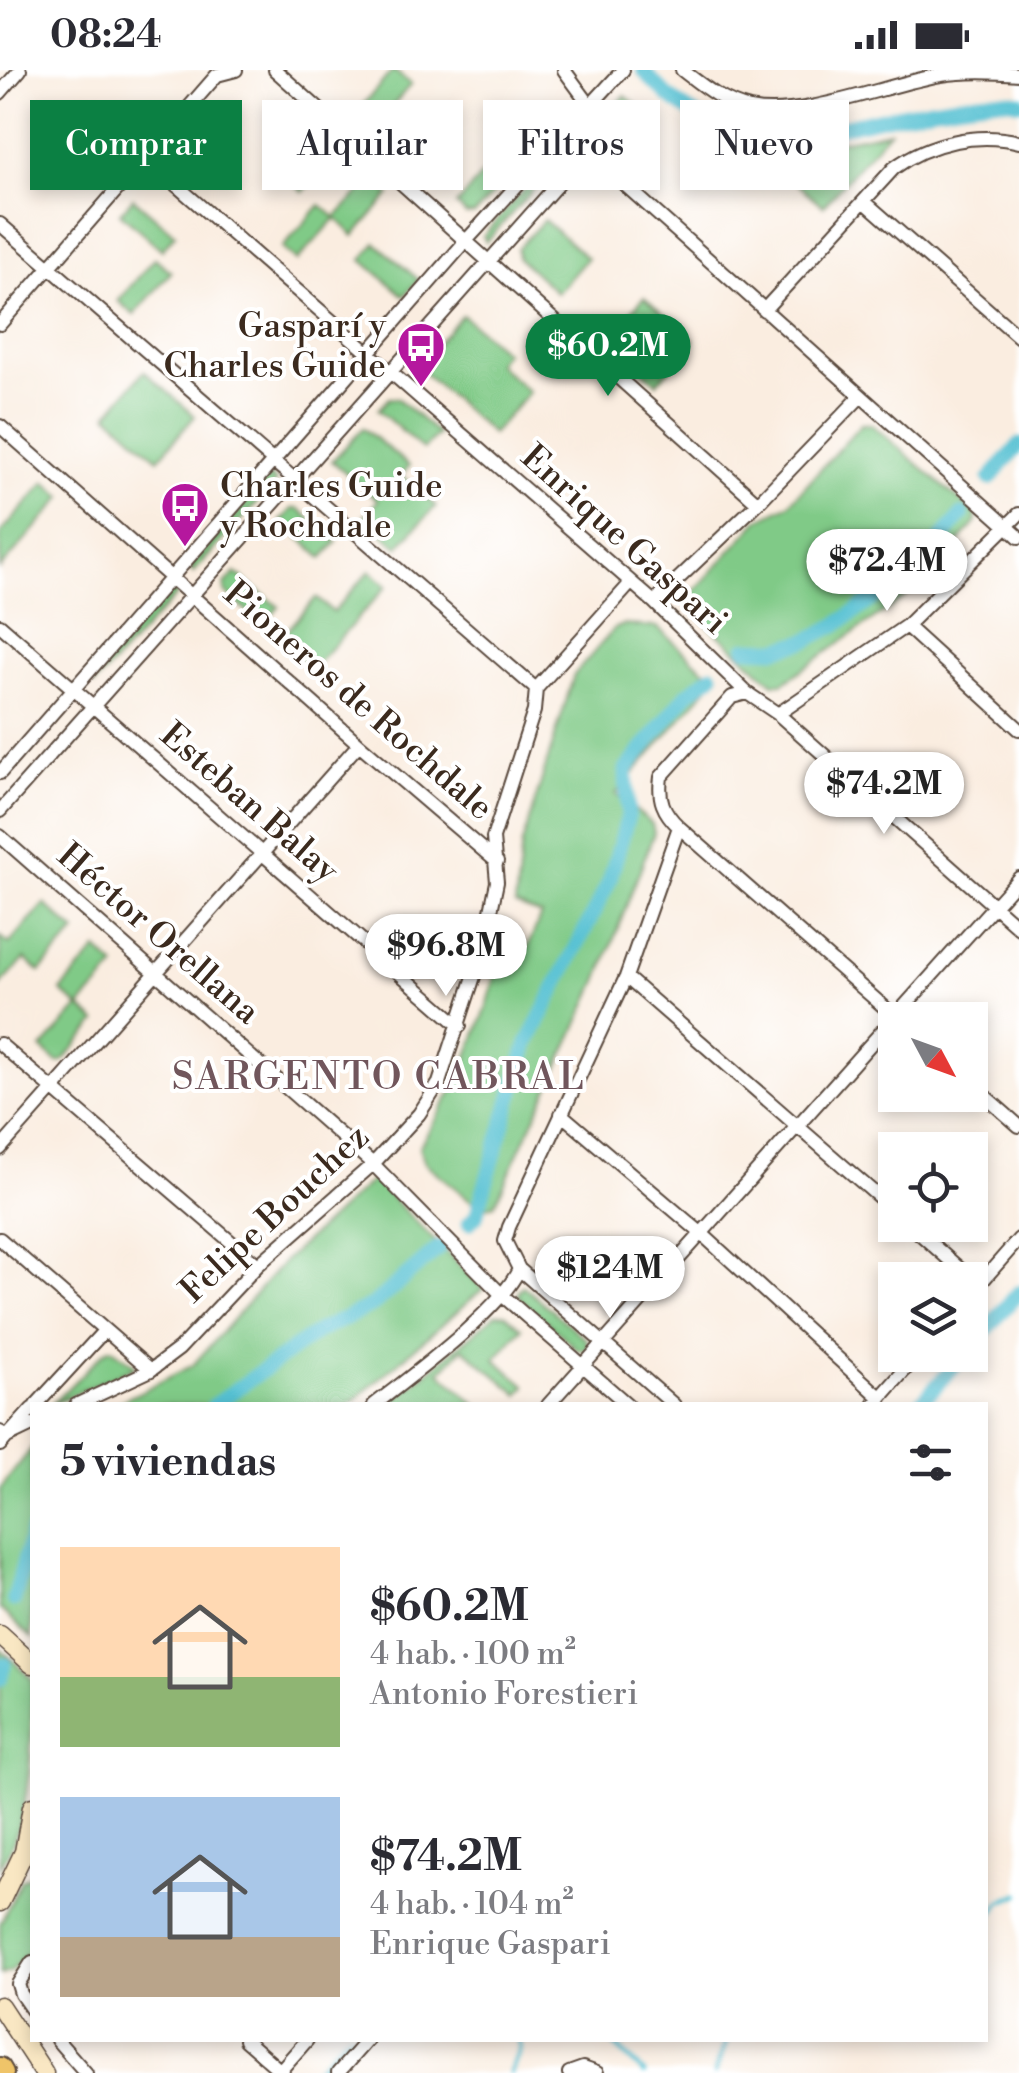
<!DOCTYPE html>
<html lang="es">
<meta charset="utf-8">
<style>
body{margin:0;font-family:"Libre Bodoni",serif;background:#f2f2f3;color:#2b2b33;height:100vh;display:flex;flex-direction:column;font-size:38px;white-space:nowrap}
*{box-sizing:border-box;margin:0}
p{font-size:32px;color:#7c7c81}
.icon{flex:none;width:55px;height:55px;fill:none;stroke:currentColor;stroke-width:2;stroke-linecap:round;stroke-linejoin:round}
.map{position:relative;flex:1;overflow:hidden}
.details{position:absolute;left:30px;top:1332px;width:958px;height:640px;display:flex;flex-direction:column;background:#fff;border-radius:0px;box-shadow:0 5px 15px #0003}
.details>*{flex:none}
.banner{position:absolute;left:30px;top:30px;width:960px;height:90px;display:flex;gap:20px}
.needle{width:65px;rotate:131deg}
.controls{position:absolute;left:878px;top:932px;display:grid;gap:20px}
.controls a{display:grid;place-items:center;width:110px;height:110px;border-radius:0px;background:#fff;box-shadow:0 5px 15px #0003;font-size:50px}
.price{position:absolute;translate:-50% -85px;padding:0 22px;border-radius:35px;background:#fff;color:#222;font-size:32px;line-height:65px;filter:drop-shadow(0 2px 5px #0008)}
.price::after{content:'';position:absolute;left:50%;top:60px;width:30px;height:22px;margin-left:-15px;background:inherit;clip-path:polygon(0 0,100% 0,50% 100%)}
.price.active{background:#0b8043;color:#fff}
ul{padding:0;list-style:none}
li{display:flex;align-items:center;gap:30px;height:250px;padding:0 30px}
li span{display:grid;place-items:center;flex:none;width:280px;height:200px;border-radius:0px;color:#555}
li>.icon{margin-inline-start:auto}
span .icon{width:120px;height:120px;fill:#fffc;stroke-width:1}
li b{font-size:42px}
h2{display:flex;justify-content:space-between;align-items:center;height:120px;padding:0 30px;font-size:42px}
.chip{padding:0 35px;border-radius:0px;background:#fff;box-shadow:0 5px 15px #0003;font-size:35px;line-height:90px}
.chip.active{background:#0b8043;color:#fff}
.status{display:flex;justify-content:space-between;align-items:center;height:70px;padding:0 50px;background:#fff;direction:ltr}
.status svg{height:28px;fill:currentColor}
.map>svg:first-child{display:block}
.green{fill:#80ca87;stroke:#5e7a52;stroke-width:2.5}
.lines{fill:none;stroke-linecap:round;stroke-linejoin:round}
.stream{stroke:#57c1d3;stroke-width:5}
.canal{stroke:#57c1d3;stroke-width:15}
.street-casing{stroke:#58473b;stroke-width:16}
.secondary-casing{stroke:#58473b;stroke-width:21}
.primary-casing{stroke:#58473b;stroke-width:24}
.street{stroke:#fff;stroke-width:12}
.secondary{stroke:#f9e7c3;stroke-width:18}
.primary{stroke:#efc469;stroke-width:20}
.labels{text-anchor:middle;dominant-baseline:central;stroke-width:8;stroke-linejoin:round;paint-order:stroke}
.poi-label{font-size:35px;fill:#3b2a1e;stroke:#fff;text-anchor:end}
.street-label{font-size:35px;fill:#3b2a1e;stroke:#fff}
.neighbourhood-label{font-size:38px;letter-spacing:2.5px;fill:#71565c;stroke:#fff}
</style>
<div class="status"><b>08:24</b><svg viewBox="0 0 49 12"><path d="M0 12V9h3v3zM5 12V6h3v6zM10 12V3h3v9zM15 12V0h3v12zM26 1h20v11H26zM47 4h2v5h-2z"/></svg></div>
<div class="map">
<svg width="1019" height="2003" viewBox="0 0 1019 2003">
<rect width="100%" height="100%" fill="#fff"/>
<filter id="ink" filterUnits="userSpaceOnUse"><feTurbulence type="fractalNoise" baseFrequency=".01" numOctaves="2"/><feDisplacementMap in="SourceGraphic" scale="20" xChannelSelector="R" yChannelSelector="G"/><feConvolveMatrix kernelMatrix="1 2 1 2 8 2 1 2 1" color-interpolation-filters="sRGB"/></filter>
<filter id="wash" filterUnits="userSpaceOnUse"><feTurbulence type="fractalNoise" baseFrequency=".0048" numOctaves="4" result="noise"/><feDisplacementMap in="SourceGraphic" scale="40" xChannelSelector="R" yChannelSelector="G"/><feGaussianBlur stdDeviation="2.25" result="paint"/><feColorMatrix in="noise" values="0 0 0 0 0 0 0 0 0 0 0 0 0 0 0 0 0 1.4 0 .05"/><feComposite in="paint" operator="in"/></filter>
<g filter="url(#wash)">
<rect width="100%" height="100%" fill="#faede0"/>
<path class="green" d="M393 0 411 14 372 60 355 44Z
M625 26 648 43 613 83 595 68V58Z
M307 50 339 79 303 122 269 93Z
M889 61 823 136 760 82 797 80Z
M570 69 573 76 486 172 483 166Z
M496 89 511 103 475 144 466 145 456 135Z
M373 109 390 125 354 166 336 148 297 191 282 178 320 135 336 147Z
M133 128 175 164 162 180 120 143Z
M544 150 587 188 557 223 518 188 517 179Z
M376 173 419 210 404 226 362 190Z
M155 188 171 202 134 245 118 231Z
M644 227 694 270 657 313 608 269Z
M462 245 505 282 496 293 529 322 492 364 420 300V293Z
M144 301 195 346 158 389 108 344Z
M389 328 398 329 438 364 423 380 378 340Z
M861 354H871L976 444V453L915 520 783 613H773L688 537V528L760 449 789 434Z
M363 358 409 396 401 406 436 436 398 477 364 447 378 430 332 391Z
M270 406 276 412 193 503 190 497Z
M46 412 63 427 0 499V464Z
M292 439H299L337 472 322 488 281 451Z
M370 501 387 516 312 599 279 570 316 528 333 542Z
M235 503 279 537 262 555 225 522V515Z
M171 518 177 524 94 615 90 610Z
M623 555 657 557 705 600 708 617 616 724 652 754 654 763 598 911 495 1134 481 1139 425 1093 419 1077 456 1016 487 937 504 872 527 879 541 845 515 835 522 774 574 605 614 559Z
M45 834 76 862 40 902 25 889 0 916V866L9 874Z
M97 880 116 897 80 937 97 952 62 992H57L42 979 79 937 61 921Z
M373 1109 483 1219 349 1335H114L193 1295 284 1191Z
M523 1216 587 1270V1279L578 1280 519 1227 518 1221Z
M496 1244H506L522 1258 495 1289 526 1316 519 1325 463 1278 440 1302 477 1335H389Z
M111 1278 136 1296 51 1335 104 1282Z
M32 1378V1567L0 1539V1419Z
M0 1578 32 1609C32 1670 34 1744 0 1797Z
M27 1807H32V1877L10 1902 0 1905V1854L21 1810Z"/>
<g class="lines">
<path class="stream" d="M985 1851 1001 1832 1019 1824
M609 1970 644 2003
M511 2003 520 1978 519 1970
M715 2003 727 1970"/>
<path class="canal" d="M643 0C734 110 837 50 950 35 972 32 998 26 1019 32
M990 409 1019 375
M746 578 777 579 806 571 838 554 918 497 962 445
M469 1153 476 1146 528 973 609 812 628 746 626 700 688 623 712 605
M970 1279 1019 1222
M214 1335 317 1262 373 1235 440 1177
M919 1335 964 1285
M14 1530 32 1461
M0 1609 4 1594
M319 2003 349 1970"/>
</g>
</g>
<g filter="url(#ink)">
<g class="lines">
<g class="street-casing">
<path id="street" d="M275 0 758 433
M564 0 589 34 587 81 1019 467
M682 0C703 16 723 33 750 39 802 50 887 14 941 5 966 1 993 2 1019 4
M0 23 20 0
M144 87 654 532 747 623 778 644 1019 858
M865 132 1019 267
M0 154 536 619
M764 240 894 98C929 72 977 62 1019 72
M0 254 217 5 236 0
M0 356 359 674 497 792
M654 532 758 433 860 327
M0 555 460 956
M906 556 1019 659
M778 644 906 556 1019 444
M0 703 465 172 623 0
M0 741 587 81
M679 757 899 950
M0 766 373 1094 502 1225 628 1335
M626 907 895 1141
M0 974 258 1195
M970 1013 1019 1056
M561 1044 702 1164 881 1328
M0 1079 359 674
M910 1155 978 1215
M0 1169 151 1300
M519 1199 674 1335
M970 1225 1019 1169
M36 1335 104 1261
M76 1335 151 1300 179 1279 258 1195 373 1094 419 1044 439 1013 483 879 497 812 493 768 534 641 536 619 630 514
M374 1335C411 1306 501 1240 519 1199L505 1171 509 1157 626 907 679 757C663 742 658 729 661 707L732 627 747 623
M548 1335 1019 808
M874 1335 918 1285
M0 1362 7 1367 32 1339
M0 1375 7 1367 32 1355
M32 1892 18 1914 21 1924 32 1940
M57 1970 86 2003
M245 1970 283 2003
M278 2003 307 1970
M338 2003 367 1970
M569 2003 583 1998 597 2003"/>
</g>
<g class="secondary-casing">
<path id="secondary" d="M0 1565 32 1594
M0 1832 24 1782 32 1737
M0 1936 44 2003"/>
</g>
<g class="primary-casing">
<path id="primary" d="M0 1998 3 2003"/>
</g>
<use href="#street" class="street"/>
<use href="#secondary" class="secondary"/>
<use href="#primary" class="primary"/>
</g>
</g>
<defs>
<g id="bus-pin" transform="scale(2.5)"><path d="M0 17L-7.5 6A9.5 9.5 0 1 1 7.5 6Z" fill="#b5179e" stroke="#fff"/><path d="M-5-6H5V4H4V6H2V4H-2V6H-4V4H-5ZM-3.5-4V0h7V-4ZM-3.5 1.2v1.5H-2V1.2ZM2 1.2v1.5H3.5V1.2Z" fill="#fff"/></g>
</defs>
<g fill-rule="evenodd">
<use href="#bus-pin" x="421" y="276"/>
<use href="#bus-pin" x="185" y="436"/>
</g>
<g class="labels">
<g class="poi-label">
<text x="386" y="256">Gasparí y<tspan x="386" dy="40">Charles Guide</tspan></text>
<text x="220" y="416" text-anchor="start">Charles Guide<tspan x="220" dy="40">y Rochdale</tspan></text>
</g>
<g class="street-label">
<text transform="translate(624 470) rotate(42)">Enrique Gaspari</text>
<text transform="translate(358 631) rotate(41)">Pioneros de Rochdale</text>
<text transform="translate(249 733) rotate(41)">Esteban Balay</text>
<text transform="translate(158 864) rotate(41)">Héctor Orellana</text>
<text transform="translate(275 1144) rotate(-43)">Felipe Bouchez</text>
</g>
<g class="neighbourhood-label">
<text x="379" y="1007">SARGENTO CABRAL</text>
</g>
</g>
</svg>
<div class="controls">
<a><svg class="needle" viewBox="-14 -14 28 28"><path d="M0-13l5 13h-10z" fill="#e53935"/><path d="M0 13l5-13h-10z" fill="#7c7c81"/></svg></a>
<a><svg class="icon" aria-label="locate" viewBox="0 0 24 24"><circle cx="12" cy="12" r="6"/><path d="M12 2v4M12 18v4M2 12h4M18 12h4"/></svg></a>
<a><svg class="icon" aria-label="layers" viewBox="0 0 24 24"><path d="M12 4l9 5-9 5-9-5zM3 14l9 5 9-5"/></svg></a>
</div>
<b class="price active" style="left:608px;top:329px">$60.2M</b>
<b class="price" style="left:887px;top:544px">$72.4M</b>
<b class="price" style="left:884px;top:767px">$74.2M</b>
<b class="price" style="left:446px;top:929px">$96.8M</b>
<b class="price" style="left:610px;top:1251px">$124M</b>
<div class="banner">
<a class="chip active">Comprar</a>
<a class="chip">Alquilar</a>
<a class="chip">Filtros</a>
<a class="chip">Nuevo</a>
</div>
<section class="details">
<h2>5 viviendas<svg class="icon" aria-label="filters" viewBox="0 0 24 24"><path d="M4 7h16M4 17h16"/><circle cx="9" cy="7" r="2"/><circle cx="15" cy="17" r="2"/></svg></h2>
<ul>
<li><span style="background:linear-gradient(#ffd9b3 65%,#8fb573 0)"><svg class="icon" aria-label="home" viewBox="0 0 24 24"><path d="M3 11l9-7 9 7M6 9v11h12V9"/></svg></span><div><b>$60.2M</b><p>4 hab. · 100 m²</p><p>Antonio Forestieri</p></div></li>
<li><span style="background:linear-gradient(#a9c7e8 70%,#b9a48a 0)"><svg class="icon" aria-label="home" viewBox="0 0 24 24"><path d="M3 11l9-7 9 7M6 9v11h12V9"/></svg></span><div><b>$74.2M</b><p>4 hab. · 104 m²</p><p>Enrique Gaspari</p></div></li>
</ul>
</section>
</div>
